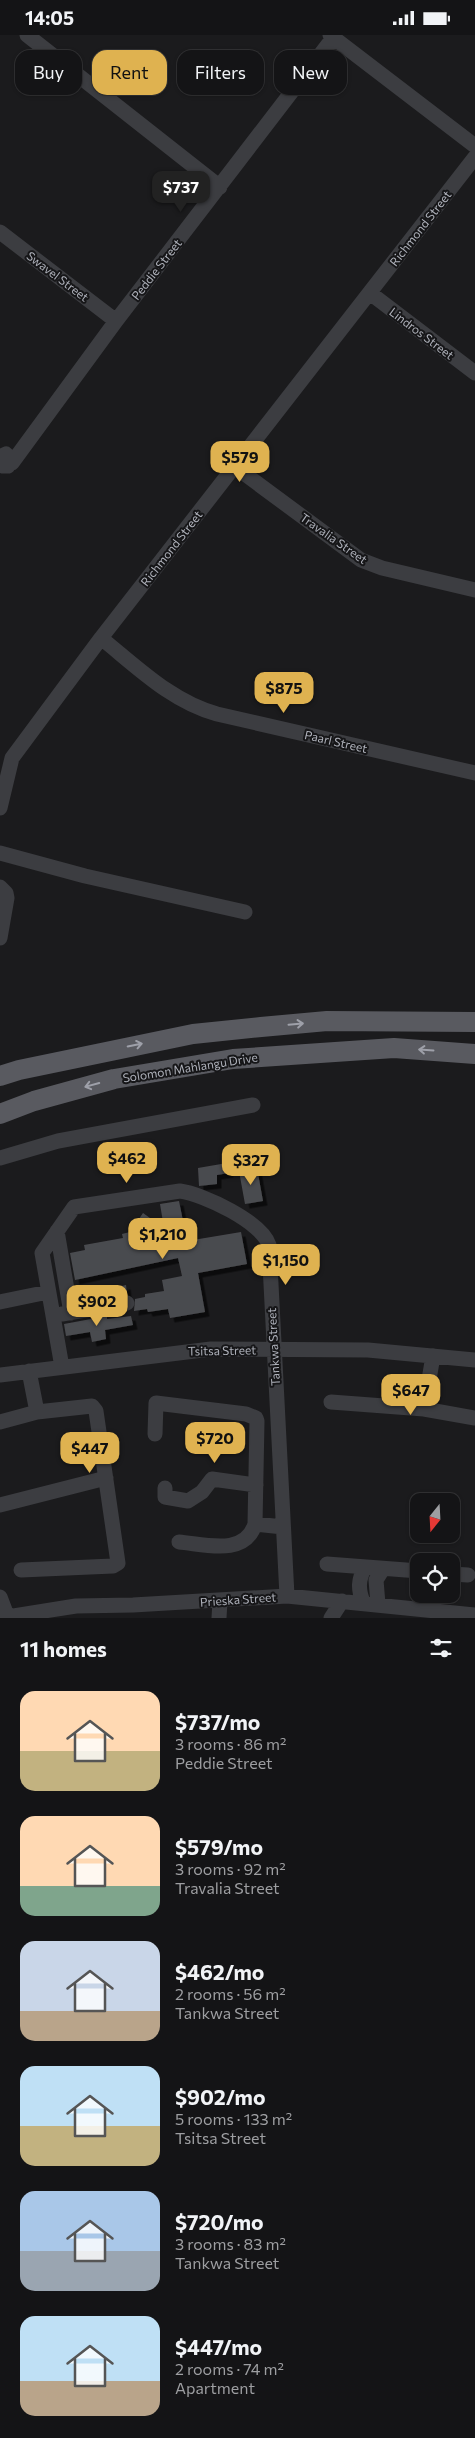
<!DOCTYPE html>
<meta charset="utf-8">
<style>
body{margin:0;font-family:Commissioner,sans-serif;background:#212123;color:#f1f3f6;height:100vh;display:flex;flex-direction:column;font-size:19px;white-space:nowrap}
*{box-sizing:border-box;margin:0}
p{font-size:16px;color:#9d9ea1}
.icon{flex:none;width:28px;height:28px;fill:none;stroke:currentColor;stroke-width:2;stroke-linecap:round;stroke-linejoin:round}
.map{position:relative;height:1583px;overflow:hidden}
.details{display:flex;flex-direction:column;background:#141416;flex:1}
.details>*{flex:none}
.top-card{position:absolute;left:15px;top:15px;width:445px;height:45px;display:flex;gap:10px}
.needle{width:32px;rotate:198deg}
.buttons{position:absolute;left:410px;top:1458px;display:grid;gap:10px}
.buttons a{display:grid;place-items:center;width:50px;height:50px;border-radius:10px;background:#141416;box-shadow:0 1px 4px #0004,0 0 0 1px #333335;font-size:25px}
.price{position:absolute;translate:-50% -42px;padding:0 11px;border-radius:10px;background:#dfb250;color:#111;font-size:16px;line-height:32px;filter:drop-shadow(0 1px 2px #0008)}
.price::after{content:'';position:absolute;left:50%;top:30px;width:15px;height:11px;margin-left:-8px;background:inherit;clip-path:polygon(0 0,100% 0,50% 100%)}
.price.on{background:#222;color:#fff}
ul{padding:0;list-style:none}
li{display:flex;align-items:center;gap:15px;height:125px;padding:0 20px}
li span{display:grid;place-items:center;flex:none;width:140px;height:100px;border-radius:15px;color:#555}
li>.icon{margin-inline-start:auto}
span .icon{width:60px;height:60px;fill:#fffc;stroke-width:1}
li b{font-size:21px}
h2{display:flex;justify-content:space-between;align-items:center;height:60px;padding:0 20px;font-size:21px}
.chip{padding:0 18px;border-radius:15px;background:#141416;box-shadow:0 1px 4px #0004,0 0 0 1px #333335;font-size:18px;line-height:45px}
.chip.on{background:#dfb250;color:#111}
.status{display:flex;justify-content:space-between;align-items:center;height:35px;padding:0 25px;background:#141416;direction:ltr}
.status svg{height:14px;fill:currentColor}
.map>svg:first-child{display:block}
.building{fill:#4a4b4f;filter:url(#shadow)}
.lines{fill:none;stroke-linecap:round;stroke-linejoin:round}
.minor{stroke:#3c3d41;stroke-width:15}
.major{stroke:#595a60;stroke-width:20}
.oneway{stroke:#9ea0a9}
.labels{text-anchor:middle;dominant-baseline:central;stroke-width:4;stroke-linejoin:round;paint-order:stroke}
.street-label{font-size:12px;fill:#afb2bb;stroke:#161618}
</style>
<div class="status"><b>14:05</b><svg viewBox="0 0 49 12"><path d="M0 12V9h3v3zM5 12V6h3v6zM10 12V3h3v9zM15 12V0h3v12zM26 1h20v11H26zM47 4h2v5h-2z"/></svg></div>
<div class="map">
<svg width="475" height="1583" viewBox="0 0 475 1583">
<defs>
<filter id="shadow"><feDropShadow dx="4.5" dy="4.5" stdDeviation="0" flood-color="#0009"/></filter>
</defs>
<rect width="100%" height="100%" fill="#1b1b1d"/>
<path class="building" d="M227 1128 229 1138 217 1140V1149L199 1151 198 1133Z
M257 1133 263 1166 245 1169 239 1136Z
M179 1166 187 1206 241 1197 247 1229 198 1238 205 1277 170 1283 168 1274 148 1277 147 1274 134 1276 135 1264 145 1262V1259L164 1256 162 1245 182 1241 178 1223 75 1245 70 1218 85 1215 84 1210 123 1203 122 1199 130 1197 143 1178 164 1193 160 1169Z
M126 1250 127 1259 80 1266 79 1261Z
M107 1281V1284L131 1281 133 1290 105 1295 106 1304 92 1307 90 1297 66 1301 64 1289Z"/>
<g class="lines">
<path class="minor" d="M27 0 220 152
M330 0 475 111
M0 197 116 286
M370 258 475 338
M0 422 6 419 12 425 8 431H3L0 428
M12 428 116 286 333 3
M234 431 361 525 382 533 475 555
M101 603C137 632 172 667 217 679L475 738
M0 773 12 723 101 603 475 122
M0 818 85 841 245 877
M0 852 6 858 7 863 0 903
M0 1123 58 1106 253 1070
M57 1196 71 1278
M0 1267 48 1257
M62 1279 127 1268
M433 1321 424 1374 475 1383
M62 1332 42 1218 74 1172 180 1156C203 1159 262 1187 269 1210L287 1561
M0 1340 211 1314 368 1315 475 1325
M331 1367 424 1374
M0 1387 37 1377
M155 1399 156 1368 246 1379 256 1383 257 1386 255 1489C245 1522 204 1509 179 1507
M165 1453V1462L188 1466 202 1457 212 1444 256 1450
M0 1470 106 1443
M255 1489 283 1492
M327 1529 419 1536
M21 1535 113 1531 118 1528 96 1376 92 1371 37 1377 29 1336
M451 1539 468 1540
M0 1562 8 1583
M363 1567C358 1554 358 1545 365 1532
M378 1569 376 1545 383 1534
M0 1583 76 1571 133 1570 287 1561 475 1580
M219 1583 220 1566
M331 1583 342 1566"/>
<path class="major" d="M0 1041 19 1035 193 999 261 992 327 986 475 987
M0 1079 34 1066 114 1044 233 1024 394 1013 475 1019"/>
</g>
<defs><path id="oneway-shaft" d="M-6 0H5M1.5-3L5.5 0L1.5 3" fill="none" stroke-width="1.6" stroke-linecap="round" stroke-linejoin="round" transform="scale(1.25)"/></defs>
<g class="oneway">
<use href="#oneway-shaft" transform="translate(296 989) rotate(-5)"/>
<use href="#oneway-shaft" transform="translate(135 1010) rotate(-11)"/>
<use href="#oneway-shaft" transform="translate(426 1015) rotate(-176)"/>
<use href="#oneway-shaft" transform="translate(92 1050) rotate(165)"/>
</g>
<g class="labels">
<g class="street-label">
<text transform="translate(420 193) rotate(-52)">Richmond Street</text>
<text transform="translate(156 234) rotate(-52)">Peddie Street</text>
<text transform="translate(58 241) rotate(37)">Swavel Street</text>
<text transform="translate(422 298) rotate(37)">Lindros Street</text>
<text transform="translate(334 503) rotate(35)">Travalia Street</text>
<text transform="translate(171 513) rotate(-52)">Richmond Street</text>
<text transform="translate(336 706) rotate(13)">Paarl Street</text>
<text transform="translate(190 1032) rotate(-9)">Solomon Mahlangu Drive</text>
<text transform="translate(273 1312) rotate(-93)">Tankwa Street</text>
<text transform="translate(222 1315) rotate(-1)">Tsitsa Street</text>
<text transform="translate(238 1564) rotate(-4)">Prieska Street</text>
</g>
</g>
</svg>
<div class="buttons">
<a><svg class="needle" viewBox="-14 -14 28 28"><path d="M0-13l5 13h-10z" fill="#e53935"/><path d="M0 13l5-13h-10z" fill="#9d9ea1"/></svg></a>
<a><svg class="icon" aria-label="locate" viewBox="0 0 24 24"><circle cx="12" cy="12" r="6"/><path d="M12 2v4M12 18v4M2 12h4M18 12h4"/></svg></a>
</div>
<b class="price on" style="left:181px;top:178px">$737</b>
<b class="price" style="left:240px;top:448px">$579</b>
<b class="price" style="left:284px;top:679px">$875</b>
<b class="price" style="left:127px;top:1149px">$462</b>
<b class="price" style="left:251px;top:1151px">$327</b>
<b class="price" style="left:163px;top:1225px">$1,210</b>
<b class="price" style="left:286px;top:1251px">$1,150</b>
<b class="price" style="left:97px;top:1292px">$902</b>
<b class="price" style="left:411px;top:1381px">$647</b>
<b class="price" style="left:215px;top:1429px">$720</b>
<b class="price" style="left:90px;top:1439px">$447</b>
<div class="top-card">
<a class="chip">Buy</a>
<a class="chip on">Rent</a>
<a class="chip">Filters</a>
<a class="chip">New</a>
</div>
</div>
<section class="details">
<h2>11 homes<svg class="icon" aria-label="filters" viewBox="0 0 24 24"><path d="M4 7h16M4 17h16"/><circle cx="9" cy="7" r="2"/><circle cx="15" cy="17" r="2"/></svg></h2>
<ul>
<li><span style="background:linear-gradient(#ffd9b3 60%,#c2b280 0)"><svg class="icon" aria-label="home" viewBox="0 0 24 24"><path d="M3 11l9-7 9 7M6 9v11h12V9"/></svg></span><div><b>$737/mo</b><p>3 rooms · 86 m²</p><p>Peddie Street</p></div></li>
<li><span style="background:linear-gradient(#ffd9b3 70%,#7fa58c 0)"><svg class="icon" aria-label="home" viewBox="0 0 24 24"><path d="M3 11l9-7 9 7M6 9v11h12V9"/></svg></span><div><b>$579/mo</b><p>3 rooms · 92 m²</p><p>Travalia Street</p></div></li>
<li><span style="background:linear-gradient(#c9d6e8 70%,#b9a48a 0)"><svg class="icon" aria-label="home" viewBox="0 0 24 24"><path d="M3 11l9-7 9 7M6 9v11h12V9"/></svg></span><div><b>$462/mo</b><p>2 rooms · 56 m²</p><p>Tankwa Street</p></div></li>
<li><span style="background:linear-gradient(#bfe0f5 60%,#c2b280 0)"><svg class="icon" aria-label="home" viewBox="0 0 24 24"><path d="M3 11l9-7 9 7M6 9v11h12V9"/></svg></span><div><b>$902/mo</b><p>5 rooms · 133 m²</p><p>Tsitsa Street</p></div></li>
<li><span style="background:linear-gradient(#a9c7e8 60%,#9aa5b1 0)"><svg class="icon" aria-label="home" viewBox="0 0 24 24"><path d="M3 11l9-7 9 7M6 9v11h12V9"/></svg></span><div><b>$720/mo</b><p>3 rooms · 83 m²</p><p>Tankwa Street</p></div></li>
<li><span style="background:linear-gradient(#bfe0f5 65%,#b9a48a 0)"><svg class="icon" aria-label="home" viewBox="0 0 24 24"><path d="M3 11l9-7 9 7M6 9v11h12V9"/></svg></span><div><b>$447/mo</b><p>2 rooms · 74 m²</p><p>Apartment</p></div></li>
</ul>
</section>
